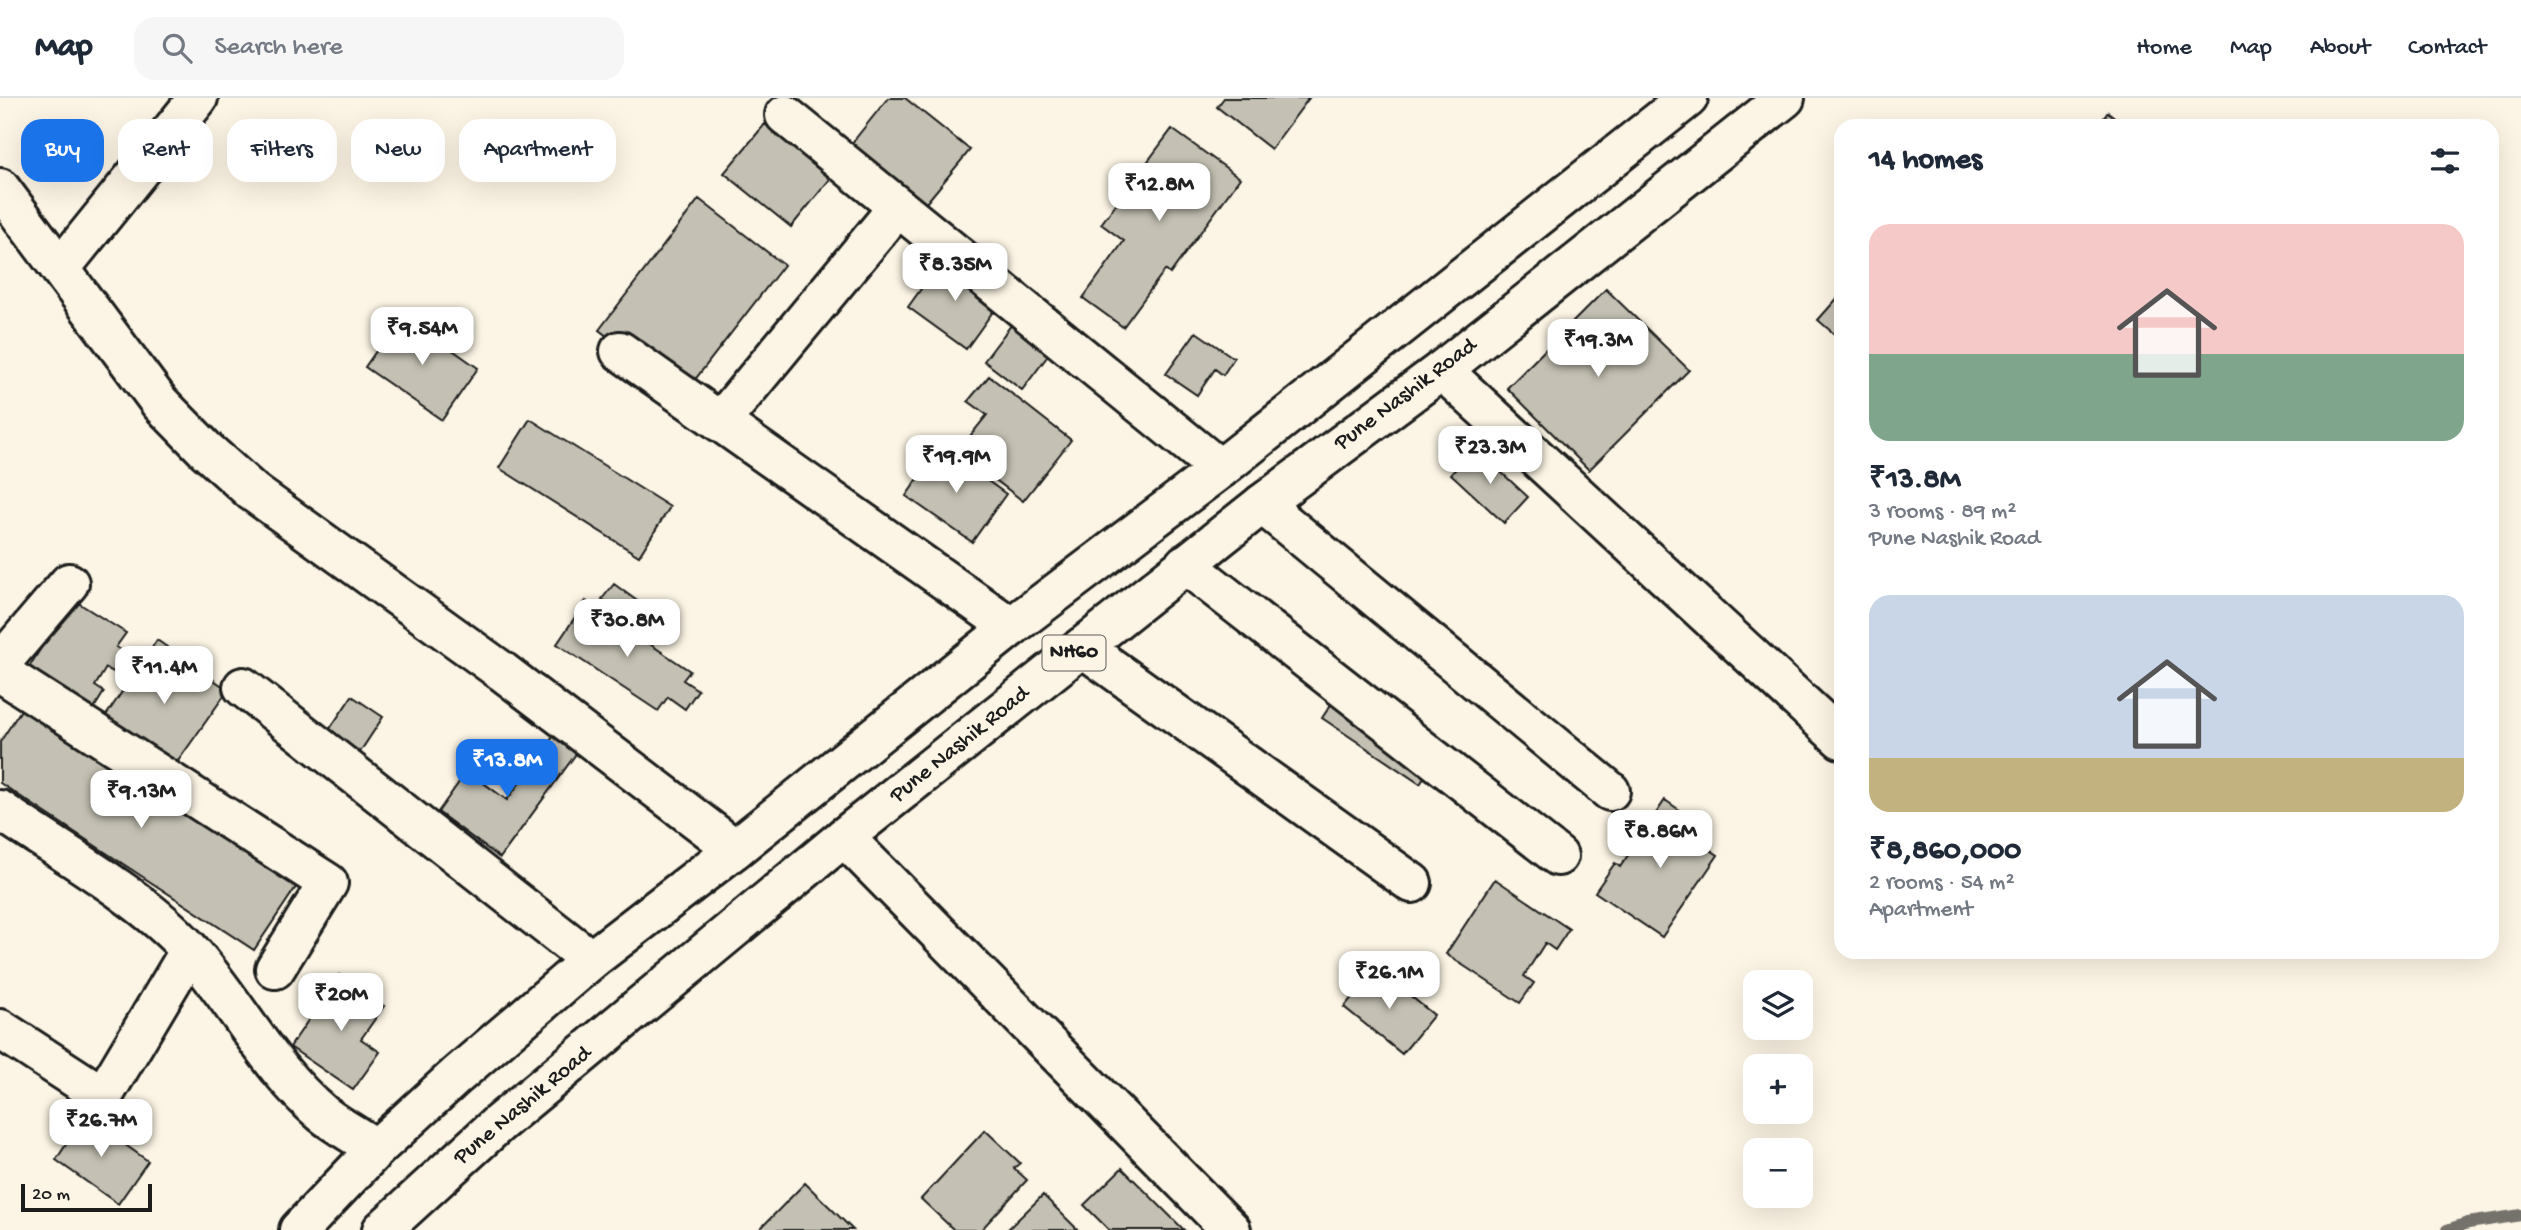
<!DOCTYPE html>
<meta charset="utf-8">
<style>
body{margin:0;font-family:"Gochi Hand",sans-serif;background:#f6f6f7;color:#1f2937;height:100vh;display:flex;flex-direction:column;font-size:26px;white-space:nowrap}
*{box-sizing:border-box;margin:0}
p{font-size:23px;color:#747a83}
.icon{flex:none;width:38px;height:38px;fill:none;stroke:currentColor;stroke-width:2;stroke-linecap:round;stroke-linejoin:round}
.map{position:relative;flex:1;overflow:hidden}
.side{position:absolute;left:1834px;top:21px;width:665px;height:840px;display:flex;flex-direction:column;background:#fff;border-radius:21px;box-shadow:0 7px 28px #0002}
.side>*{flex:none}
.top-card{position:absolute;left:21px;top:21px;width:665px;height:63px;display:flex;gap:14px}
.controls{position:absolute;left:1743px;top:872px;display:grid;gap:14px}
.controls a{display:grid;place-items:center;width:70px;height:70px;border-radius:14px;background:#fff;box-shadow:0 7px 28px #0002;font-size:35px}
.scale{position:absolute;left:21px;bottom:18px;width:131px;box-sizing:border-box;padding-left:7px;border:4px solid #1c1c1c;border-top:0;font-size:19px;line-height:24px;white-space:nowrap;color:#1c1c1c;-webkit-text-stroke:5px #fcf5e5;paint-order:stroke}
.price{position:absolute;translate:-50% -60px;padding:0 16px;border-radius:14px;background:#fff;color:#222;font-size:23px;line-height:46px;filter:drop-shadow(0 2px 4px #0008)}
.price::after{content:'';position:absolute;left:50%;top:42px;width:21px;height:16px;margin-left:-10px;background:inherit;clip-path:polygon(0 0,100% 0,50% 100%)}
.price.on{background:#1a73e8;color:#fff}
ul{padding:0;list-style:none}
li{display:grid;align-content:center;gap:14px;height:371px;padding:0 35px}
li span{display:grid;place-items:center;height:217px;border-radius:21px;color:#555}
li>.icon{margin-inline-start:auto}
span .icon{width:126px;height:126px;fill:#fffc;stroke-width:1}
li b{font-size:30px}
h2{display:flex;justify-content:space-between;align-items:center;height:84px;padding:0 35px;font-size:30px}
.tag{padding:0 24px;border-radius:21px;background:#fff;box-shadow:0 7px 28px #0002;font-size:24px;line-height:63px}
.tag.on{background:#1a73e8;color:#fff}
header{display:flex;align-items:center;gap:42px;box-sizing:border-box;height:98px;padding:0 35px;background:#fff;border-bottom:2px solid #e0e1e3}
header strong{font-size:33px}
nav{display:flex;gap:38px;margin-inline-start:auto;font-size:24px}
.search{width:490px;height:63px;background:#f6f6f7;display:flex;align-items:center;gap:18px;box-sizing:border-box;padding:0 24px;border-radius:21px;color:#747a83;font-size:26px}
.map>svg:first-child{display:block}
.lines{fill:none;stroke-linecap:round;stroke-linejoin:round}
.stream{stroke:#75726c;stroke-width:12}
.building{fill:#c4c0b3;stroke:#1c1c1c;stroke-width:2}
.street-casing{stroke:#1c1c1c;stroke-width:44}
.highway-casing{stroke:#1c1c1c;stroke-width:44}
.street{stroke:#fcf5e5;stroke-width:38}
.highway{stroke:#fcf5e5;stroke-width:38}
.labels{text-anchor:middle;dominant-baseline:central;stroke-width:7;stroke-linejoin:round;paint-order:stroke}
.shield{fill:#fcf5e5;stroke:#5f5d58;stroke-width:2}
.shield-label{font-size:21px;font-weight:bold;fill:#1c1c1c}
.street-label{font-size:23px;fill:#1c1c1c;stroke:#fcf5e5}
</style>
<header>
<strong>Map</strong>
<div class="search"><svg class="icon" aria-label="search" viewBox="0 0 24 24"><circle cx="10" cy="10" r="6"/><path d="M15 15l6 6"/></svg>Search here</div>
<nav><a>Home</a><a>Map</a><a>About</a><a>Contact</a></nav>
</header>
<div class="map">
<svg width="2521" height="1132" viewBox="0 0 2521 1132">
<rect width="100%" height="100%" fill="#fcf5e5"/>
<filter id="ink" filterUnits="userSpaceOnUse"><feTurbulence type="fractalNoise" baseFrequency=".0143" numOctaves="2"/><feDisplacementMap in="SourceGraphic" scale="14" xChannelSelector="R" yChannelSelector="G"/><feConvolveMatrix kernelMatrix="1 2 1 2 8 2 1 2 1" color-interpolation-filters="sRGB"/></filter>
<g filter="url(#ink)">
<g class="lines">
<path class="stream" d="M2447 1132 2468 1125 2521 1117"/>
</g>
<path class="building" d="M888 0H905L970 52 922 110 848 50Z
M1224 0H1309L1271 51 1217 9Z
M2108 14 2126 28H2098Z
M765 26 831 80 791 129 724 75Z
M1172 31 1240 80 1170 176 1165 172 1123 229 1083 200 1124 143 1101 126Z
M699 101 784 167 683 297 599 232Z
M944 159 1002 201 966 251 908 209Z
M1606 191 1689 272 1589 372 1507 290Z
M1841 196V242L1818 222Z
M402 216 478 270 442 322 365 269Z
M1018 218 1056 247 1022 292 984 263Z
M1196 234 1234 260 1223 277 1215 271 1197 297 1166 276Z
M989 278 1071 342 1023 403 958 353 987 317 968 303Z
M530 321 670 409 639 458 499 370Z
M940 349 1006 396 972 444 906 398Z
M1475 350 1528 399 1504 425 1451 376Z
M614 486 663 522 652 537 602 501Z
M72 501 126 535 116 549 132 559 121 578 106 570 95 588 104 594 89 618 24 577Z
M586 503 690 573 683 582 698 592 685 611 668 599 658 613 557 546Z
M157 542 228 592 171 673 101 625Z
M352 598 383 619 358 657 327 635Z
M1336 599 1434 665 1420 686 1322 620Z
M23 609 296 789 254 852 0 685V644Z
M558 632 581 649 500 760 438 714 467 673 507 702Z
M1665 702 1710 733 1702 746 1718 757 1662 839 1595 794 1615 765 1620 769Z
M1495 781 1569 831 1555 852 1545 845 1524 878 1534 885 1520 905 1446 856Z
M1376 870 1434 917 1402 956 1344 909Z
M339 877 384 908 361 941 380 954 353 992 290 949Z
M79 1014 148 1063 118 1106 56 1062 71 1039 65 1034Z
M985 1032 1020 1065 1014 1070 1027 1082 981 1132H954L921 1101Z
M1122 1070 1184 1132H1109L1084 1107Z
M805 1085 853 1132H759Z
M1043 1097 1078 1132H1007Z"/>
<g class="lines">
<g class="street-casing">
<path id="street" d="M785 17 1220 371
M0 90 160 305 206 352 253 394 503 574 735 751
M60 171 198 0
M620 253 1011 529
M1442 272 1841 641
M720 324 898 109
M1262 406 1610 693
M1185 466 1558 758
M1082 549 1412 785
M0 566 69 485
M0 574 328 785 275 871
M243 589 591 862
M0 712C59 753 141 798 189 851 236 903 268 970 323 1016 339 1029 359 1039 376 1051
M844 739 1231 1132
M0 931 103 998 190 852"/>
</g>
<g class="highway-casing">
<path id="highway" d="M299 1132 376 1051 456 978 591 862 735 751 1011 529 1220 371 1688 0
M382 1132 498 1026 844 739 1262 406 1442 272 1785 0"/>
</g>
<use href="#street" class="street"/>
<use href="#highway" class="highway"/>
</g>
</g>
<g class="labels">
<rect class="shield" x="1042.5" y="537.5" width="63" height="35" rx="5"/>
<g class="shield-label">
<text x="1074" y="555">NH60</text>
</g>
<g class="street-label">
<text transform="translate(1406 297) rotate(-37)">Pune Nashik Road</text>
<text transform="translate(960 647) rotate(-39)">Pune Nashik Road</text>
<text transform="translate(523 1008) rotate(-40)">Pune Nashik Road</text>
</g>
</g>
</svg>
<div class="controls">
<a><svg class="icon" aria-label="layers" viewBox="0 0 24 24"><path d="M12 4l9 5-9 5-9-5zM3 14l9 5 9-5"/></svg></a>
<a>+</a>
<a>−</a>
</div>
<div class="scale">20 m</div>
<b class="price" style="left:1159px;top:125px">₹12.8M</b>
<b class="price" style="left:955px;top:205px">₹8.35M</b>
<b class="price" style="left:422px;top:269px">₹9.54M</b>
<b class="price" style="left:1598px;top:281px">₹19.3M</b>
<b class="price" style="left:1490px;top:388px">₹23.3M</b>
<b class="price" style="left:956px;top:397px">₹19.9M</b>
<b class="price" style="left:627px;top:561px">₹30.8M</b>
<b class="price" style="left:164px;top:608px">₹11.4M</b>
<b class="price on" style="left:507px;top:701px">₹13.8M</b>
<b class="price" style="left:141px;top:732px">₹9.13M</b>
<b class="price" style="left:1660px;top:772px">₹8.86M</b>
<b class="price" style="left:1389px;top:913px">₹26.1M</b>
<b class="price" style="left:341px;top:935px">₹20M</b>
<b class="price" style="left:101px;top:1061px">₹26.7M</b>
<div class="top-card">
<a class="tag on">Buy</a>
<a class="tag">Rent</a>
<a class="tag">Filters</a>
<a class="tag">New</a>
<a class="tag">Apartment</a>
</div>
<section class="side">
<h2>14 homes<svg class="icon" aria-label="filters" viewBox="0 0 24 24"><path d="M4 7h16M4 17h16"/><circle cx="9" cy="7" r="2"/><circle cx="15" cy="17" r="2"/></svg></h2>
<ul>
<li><span style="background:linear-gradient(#f6c9c9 60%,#7fa58c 0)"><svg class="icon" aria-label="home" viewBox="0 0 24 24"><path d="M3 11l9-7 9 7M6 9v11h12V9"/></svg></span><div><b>₹13.8M</b><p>3 rooms · 89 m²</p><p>Pune Nashik Road</p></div></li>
<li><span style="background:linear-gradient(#c9d6e8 75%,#c2b280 0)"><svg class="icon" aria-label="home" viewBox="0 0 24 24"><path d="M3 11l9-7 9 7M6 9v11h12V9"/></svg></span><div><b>₹8,860,000</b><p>2 rooms · 54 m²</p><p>Apartment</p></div></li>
</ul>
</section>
</div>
